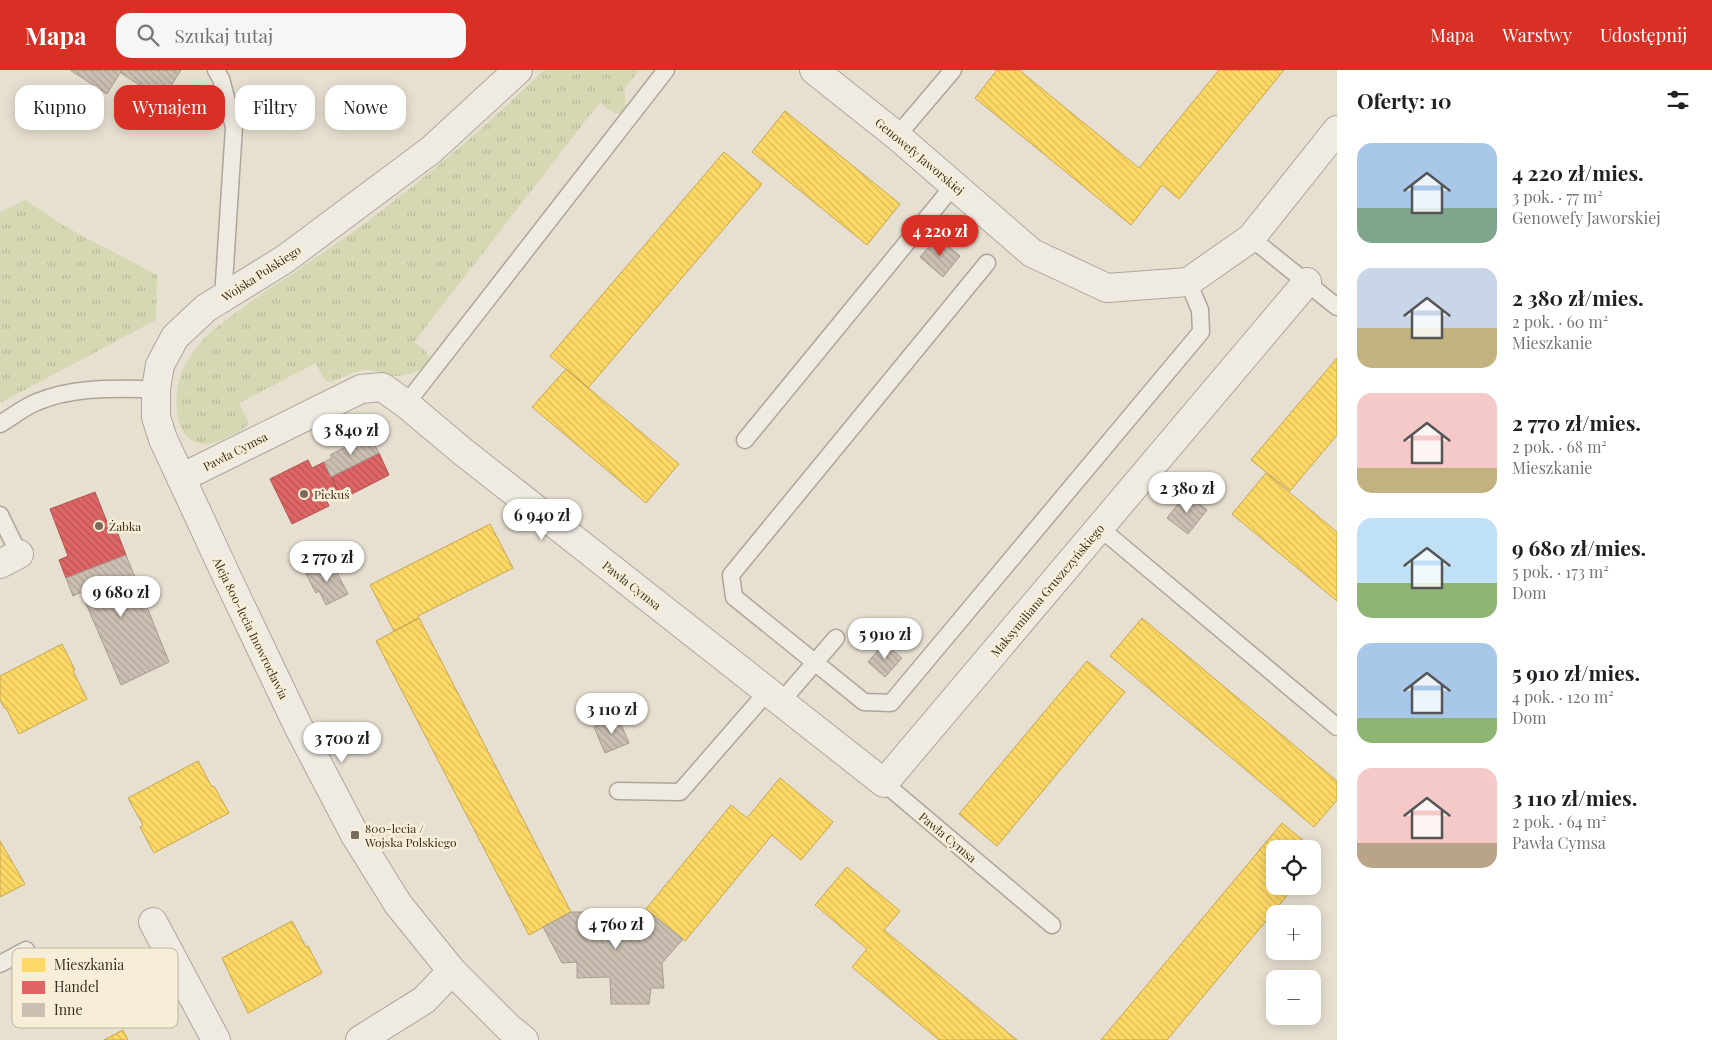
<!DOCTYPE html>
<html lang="pl">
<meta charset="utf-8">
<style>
body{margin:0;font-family:"Playfair Display",serif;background:#f6f6f6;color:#202124;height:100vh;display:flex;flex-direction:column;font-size:19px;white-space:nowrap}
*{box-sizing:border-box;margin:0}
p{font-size:16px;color:#757577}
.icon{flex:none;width:28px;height:28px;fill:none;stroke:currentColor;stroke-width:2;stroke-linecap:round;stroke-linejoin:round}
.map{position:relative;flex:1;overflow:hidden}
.sheet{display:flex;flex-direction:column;background:#fff;width:375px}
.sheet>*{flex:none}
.banner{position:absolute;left:15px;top:15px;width:475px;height:45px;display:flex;gap:10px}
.tools{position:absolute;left:1266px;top:770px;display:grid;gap:10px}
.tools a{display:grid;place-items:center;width:55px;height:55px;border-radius:10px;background:#fff;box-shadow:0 2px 12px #0003;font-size:25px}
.price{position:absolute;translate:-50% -42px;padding:0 11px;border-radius:18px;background:#fff;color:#222;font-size:16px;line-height:32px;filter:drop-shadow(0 1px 2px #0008)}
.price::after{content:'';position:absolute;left:50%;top:30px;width:15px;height:11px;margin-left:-8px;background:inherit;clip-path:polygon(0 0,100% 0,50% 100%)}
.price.current{background:#d93025;color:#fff}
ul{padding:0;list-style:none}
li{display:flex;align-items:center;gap:15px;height:125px;padding:0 20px}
li span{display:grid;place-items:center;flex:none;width:140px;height:100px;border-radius:15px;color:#555}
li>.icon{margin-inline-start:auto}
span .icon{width:60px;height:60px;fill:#fffc;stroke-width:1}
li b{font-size:21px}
h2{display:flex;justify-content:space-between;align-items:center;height:60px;padding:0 20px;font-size:21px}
.chip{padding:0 18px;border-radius:15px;background:#fff;box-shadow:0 2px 12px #0003;font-size:18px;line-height:45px}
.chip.current{background:#d93025;color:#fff}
header{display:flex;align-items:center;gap:30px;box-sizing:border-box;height:70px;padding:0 25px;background:#d93025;color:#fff}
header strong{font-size:24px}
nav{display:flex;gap:28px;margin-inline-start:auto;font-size:18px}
.search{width:350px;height:45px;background:#f6f6f6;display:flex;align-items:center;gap:12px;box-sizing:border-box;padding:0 18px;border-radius:15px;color:#757577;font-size:19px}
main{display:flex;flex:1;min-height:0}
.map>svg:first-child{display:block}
.grass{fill:url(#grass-tufts)}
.homes{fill:url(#homes-back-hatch);stroke:#c5a651}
.shops{fill:url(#shops-back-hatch);stroke:#af5551}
.building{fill:url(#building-back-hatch);stroke:#a89c90}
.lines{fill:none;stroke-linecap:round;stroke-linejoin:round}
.service-casing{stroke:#ada599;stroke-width:19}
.minor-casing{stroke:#ada599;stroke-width:30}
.tertiary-casing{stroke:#ada599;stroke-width:30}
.service{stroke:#efebe3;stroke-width:16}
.minor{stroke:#efebe3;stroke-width:28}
.tertiary{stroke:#efebe3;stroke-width:28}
.poi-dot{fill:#786c5e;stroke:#f7eed8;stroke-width:2}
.labels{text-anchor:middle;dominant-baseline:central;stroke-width:5;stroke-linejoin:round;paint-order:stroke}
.street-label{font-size:12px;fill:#3d2e20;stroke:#f7eed8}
.poi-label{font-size:12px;fill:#3d2e20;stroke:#f7eed8;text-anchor:start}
.key{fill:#f7eed8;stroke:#bfb4a1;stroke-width:1}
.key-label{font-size:14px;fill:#3d2e20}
</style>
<header>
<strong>Mapa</strong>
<div class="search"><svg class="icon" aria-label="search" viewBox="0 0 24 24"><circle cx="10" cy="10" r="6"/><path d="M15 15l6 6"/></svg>Szukaj tutaj</div>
<nav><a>Mapa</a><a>Warstwy</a><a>Udostępnij</a></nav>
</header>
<main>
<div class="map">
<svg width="1337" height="970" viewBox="0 0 1337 970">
<defs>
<pattern id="grass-tufts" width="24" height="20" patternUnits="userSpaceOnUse" patternTransform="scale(1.25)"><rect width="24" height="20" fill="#d6d7b3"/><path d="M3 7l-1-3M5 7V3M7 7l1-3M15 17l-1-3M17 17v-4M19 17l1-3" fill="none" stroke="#b9b99a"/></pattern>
<pattern id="homes-back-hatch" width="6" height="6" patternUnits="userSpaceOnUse" patternTransform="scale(1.25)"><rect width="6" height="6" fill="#ffd966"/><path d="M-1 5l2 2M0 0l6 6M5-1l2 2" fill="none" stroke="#dbbb58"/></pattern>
<pattern id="shops-back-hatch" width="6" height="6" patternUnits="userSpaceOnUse" patternTransform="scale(1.25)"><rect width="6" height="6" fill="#e06666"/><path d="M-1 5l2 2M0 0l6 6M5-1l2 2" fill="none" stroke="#b75454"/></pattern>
<pattern id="building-back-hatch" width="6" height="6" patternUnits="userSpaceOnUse" patternTransform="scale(1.25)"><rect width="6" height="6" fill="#cbbfb2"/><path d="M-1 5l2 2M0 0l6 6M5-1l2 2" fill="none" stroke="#afa499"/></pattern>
</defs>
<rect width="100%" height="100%" fill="#e7e0d1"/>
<path class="grass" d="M544 0H639L624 19C625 27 630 48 613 42 608 40 604 35 600 32L414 272C418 275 426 280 428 285 434 300 402 307 392 306 384 305 378 300 369 300 353 299 340 311 328 312L323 308 316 293 239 333 249 353C244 360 234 364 226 368 179 393 168 336 182 302 188 286 199 274 211 262 255 226 304 197 350 164 419 114 483 59 544 0Z
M25 130 64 156 157 205 156 250 0 333V142Z"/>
<path class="homes" d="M997 0H1019L1139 98 1219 0H1284L1179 129 1162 115 1131 155 975 28Z
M785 41 900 134 867 175 752 82Z
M724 82 762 114 588 318 550 286Z
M1337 288V365L1290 421 1251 390Z
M566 299 679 394 646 433 532 337Z
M1266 403 1337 462V531L1232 444Z
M490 454 513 498 418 546 419 548 394 561 370 515Z
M419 548 571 842 529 865 376 571Z
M1142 548 1337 711V730L1314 757 1110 586Z
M62 574 75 600 73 601 87 629 19 664 6 638 5 639 0 630V606Z
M1087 591 1125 622 997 776 959 744Z
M198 691 212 717 214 716 229 743 154 783 140 757 143 755 128 728Z
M780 708 833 752 801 790 772 765 685 871 646 839 731 735 747 748Z
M1282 753 1321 785 1312 795V779H1275V816H1295L1167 970H1101Z
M0 771 25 814 0 827Z
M847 797 900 841 884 860 1017 970H939L852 897 867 879 815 835Z
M292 851 306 877 308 876 322 903 248 943 222 888Z
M123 960 128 970H104Z"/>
<path class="shops" d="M379 383 389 405 352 424 348 416 338 421 331 407Z
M308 390 312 398 324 392 338 421 325 427 329 436 292 454 270 409Z
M95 422 111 462 116 459 126 485 66 508 59 490 68 486 50 439Z"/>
<path class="building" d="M70 0H122L107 24Z
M122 0H181L162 30 121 3Z
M937 167 960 186 943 207 920 187Z
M369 365 379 383 331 407 324 392 332 388 330 385Z
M1186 424 1207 440 1188 464 1167 448Z
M126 485 169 592 121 615 81 522 73 526 66 508Z
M331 491 348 524 326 535 319 521 316 523 306 504Z
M884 573 902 588 885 607 868 592Z
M618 647 629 673 605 683 594 657Z
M571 842H649L683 869 662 893 664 918H651L649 934H611L610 907 577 908V892L562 893 543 857Z"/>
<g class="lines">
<g class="service-casing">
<path id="service" d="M216 0 221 9 234 57 223 228
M897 66 953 0
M1251 168 1337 237
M987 193 731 505 734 527 864 632 891 633 1201 262 1200 240 1188 212
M406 334 666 0
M0 354C12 347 24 337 37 332 75 316 116 319 156 319
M745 370 954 115
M0 445 19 484
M1100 458 1337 657
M780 633 836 568
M884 713 1052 855
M618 721 680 722 767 622
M0 894 26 880"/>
</g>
<g class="minor-casing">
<path id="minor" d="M814 0 897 66 1032 183 1107 218 1188 212 1251 168 1337 60
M181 408 361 319 382 317 406 334 462 381 884 713 1307 212
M0 494 19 484
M153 852 216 970
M360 970 424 930 452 901"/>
</g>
<g class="tertiary-casing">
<path id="tertiary" d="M518 0 431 80 285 189 206 238 175 267 160 295 156 319V347L163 369 227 507 299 658 355 765 398 834 452 901 509 958 524 970"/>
</g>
<use href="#service" class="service"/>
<use href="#minor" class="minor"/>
<use href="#tertiary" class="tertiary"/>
</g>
<g class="poi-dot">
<circle cx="304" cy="424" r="5"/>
<circle cx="99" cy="456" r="5"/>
<rect x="350" y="760" width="10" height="10" rx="2.5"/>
</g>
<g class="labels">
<g class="street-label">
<text transform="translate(920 86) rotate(40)">Genowefy Jaworskiej</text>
<text transform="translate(261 203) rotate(-33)">Wojska Polskiego</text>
<text transform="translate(235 381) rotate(-27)">Pawła Cymsa</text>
<text transform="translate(632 515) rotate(38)">Pawła Cymsa</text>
<text transform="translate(1047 520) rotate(-50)">Maksymiliana Gruszczyńskiego</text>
<text transform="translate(251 558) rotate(64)">Aleja 800-lecia Inowrocławia</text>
<text transform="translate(948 767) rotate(40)">Pawła Cymsa</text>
</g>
<g class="poi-label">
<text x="314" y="424">Piekuś</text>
<text x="109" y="456">Żabka</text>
<text x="365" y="758">800-lecia /<tspan x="365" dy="14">Wojska Polskiego</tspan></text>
</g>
</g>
<rect x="12" y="878" width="166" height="80" rx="8" class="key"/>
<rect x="22" y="888" width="23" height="14" fill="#ffd966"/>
<rect x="22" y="911" width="23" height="13" fill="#e06666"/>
<rect x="22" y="933" width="23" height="14" fill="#cbbfb2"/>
<g class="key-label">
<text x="54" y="900">Mieszkania</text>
<text x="54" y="922">Handel</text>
<text x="54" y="945">Inne</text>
</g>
</svg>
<div class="tools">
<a><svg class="icon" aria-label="locate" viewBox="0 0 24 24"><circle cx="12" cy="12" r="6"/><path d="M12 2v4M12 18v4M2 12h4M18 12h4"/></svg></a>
<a>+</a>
<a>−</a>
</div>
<b class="price current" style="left:940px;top:187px">4 220 zł</b>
<b class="price" style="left:351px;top:386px">3 840 zł</b>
<b class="price" style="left:1187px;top:444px">2 380 zł</b>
<b class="price" style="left:542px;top:471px">6 940 zł</b>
<b class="price" style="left:327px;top:513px">2 770 zł</b>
<b class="price" style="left:121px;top:548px">9 680 zł</b>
<b class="price" style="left:885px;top:590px">5 910 zł</b>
<b class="price" style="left:612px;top:665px">3 110 zł</b>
<b class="price" style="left:342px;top:694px">3 700 zł</b>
<b class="price" style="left:616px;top:880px">4 760 zł</b>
<div class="banner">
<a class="chip">Kupno</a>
<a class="chip current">Wynajem</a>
<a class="chip">Filtry</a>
<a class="chip">Nowe</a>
</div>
</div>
<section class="sheet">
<h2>Oferty: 10<svg class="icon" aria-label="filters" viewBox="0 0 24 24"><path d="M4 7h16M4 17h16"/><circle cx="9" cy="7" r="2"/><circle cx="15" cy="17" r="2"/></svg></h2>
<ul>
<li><span style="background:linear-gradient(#a9c7e8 65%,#7fa58c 0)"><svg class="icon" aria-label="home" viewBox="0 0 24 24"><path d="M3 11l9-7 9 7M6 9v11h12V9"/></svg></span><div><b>4 220 zł/mies.</b><p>3 pok. · 77 m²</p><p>Genowefy Jaworskiej</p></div></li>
<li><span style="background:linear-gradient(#c9d6e8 60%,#c2b280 0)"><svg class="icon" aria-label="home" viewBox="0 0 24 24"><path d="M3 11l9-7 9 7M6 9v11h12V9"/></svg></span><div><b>2 380 zł/mies.</b><p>2 pok. · 60 m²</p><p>Mieszkanie</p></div></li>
<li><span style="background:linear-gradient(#f6c9c9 75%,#c2b280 0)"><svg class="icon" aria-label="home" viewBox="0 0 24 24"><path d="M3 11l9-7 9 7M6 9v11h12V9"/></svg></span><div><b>2 770 zł/mies.</b><p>2 pok. · 68 m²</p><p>Mieszkanie</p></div></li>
<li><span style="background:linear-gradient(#bfe0f5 65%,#8fb573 0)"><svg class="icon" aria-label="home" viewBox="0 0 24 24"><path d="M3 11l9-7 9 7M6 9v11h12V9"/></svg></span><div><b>9 680 zł/mies.</b><p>5 pok. · 173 m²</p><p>Dom</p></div></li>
<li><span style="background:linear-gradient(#a9c7e8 75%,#8fb573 0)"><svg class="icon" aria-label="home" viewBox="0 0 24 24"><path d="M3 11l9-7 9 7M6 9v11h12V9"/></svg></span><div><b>5 910 zł/mies.</b><p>4 pok. · 120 m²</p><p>Dom</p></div></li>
<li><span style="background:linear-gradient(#f6c9c9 75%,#b9a48a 0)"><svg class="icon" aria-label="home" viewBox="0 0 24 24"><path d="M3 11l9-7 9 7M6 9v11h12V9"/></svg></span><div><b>3 110 zł/mies.</b><p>2 pok. · 64 m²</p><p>Pawła Cymsa</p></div></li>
</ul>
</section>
</main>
